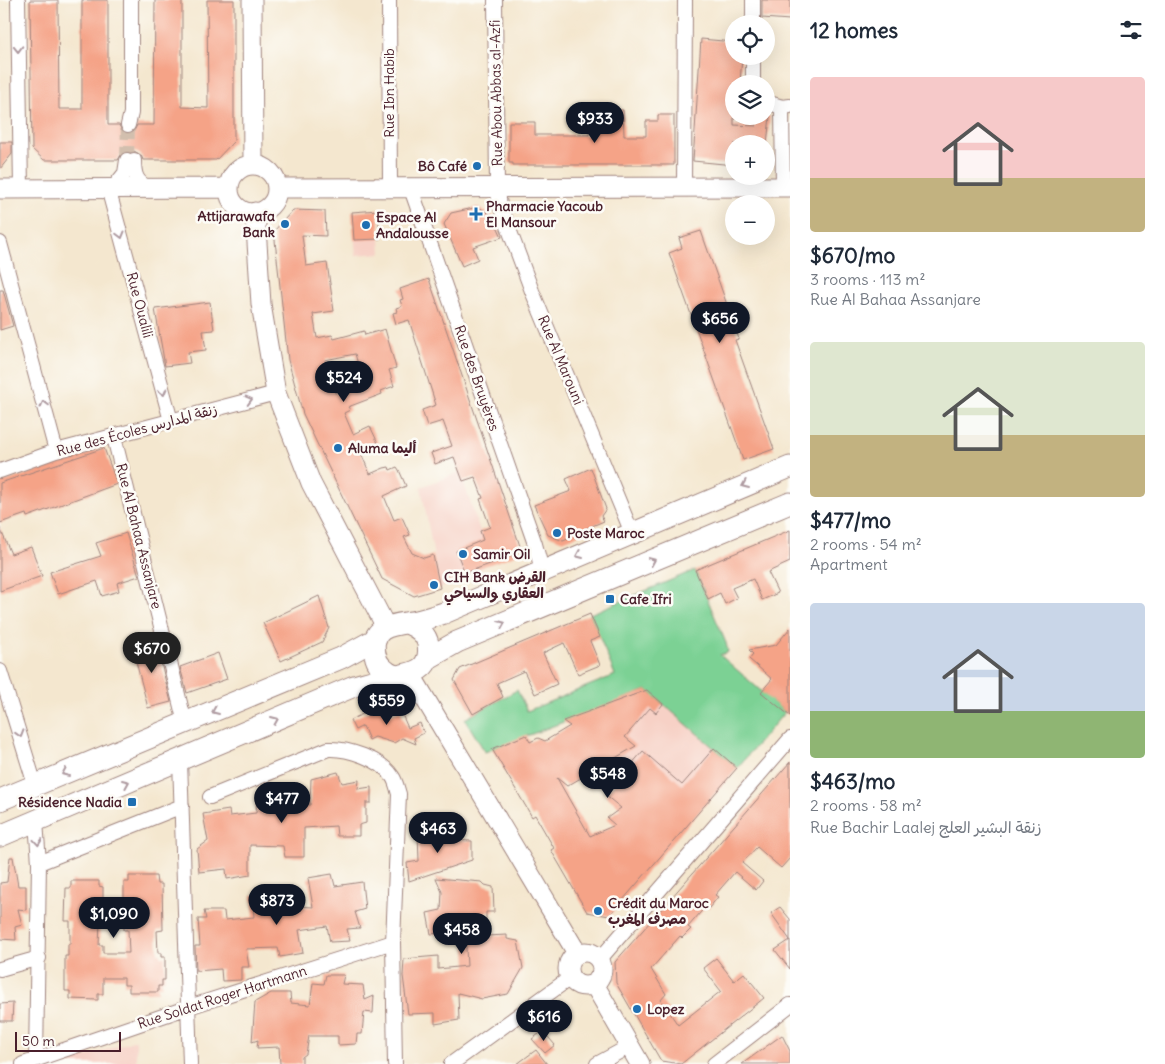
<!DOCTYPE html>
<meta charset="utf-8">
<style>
body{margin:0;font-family:Delius,"Playpen Sans Arabic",sans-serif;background:#f6f6f7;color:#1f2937;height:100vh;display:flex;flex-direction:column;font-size:19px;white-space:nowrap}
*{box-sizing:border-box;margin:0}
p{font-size:16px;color:#747a83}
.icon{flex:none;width:28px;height:28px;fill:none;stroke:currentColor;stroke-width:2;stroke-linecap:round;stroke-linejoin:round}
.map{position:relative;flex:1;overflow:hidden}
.panel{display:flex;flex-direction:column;background:#fff;width:375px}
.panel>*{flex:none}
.fabs{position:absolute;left:725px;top:15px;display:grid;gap:10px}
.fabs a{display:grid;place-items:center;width:50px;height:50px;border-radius:50%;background:#fff;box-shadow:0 5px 20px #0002;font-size:25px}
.scale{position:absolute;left:15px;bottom:12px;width:106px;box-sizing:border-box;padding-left:5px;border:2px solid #4a1f2b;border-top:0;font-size:14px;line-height:18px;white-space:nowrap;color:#4a1f2b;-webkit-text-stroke:4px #fdfcf7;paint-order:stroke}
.price{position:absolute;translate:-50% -42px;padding:0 11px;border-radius:18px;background:#111827;color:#fff;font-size:16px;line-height:32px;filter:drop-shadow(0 1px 2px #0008)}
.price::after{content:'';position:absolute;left:50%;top:30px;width:15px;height:11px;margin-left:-8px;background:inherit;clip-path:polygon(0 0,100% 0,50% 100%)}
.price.active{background:#222;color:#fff}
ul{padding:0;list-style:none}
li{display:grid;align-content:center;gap:10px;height:265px;padding:0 20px}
li span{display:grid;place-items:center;height:155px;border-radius:5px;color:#555}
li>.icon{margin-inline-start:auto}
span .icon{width:90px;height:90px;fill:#fffc;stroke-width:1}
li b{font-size:21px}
h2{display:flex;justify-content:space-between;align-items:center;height:60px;padding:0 20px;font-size:21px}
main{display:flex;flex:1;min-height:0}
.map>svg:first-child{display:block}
.built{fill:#f7d1c6}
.green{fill:#7cd194;stroke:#637860}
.building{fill:#f5a387;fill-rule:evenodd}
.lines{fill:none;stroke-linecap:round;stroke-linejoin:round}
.street-tunnel{stroke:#d2bfae;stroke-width:14;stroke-dasharray:14 7;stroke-linecap:butt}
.street-casing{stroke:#9f837d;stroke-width:16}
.secondary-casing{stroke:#9f837d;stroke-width:21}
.primary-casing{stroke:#9f837d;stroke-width:23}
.street{stroke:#fff;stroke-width:14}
.secondary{stroke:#fff;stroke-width:19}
.primary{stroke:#fff;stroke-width:21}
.oneway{stroke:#ae9aa0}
.poi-dot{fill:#1f6fb2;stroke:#fdfcf7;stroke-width:2}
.labels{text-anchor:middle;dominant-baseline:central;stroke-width:5;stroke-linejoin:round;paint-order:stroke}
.street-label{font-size:14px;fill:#4a1f2b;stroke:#fdfcf7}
.poi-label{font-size:14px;font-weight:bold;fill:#4a1f2b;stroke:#fdfcf7;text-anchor:start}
</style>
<main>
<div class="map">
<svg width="790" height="1064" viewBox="0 0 790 1064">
<rect width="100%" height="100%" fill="#fdfcf7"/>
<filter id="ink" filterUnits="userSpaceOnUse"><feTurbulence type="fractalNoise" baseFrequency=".02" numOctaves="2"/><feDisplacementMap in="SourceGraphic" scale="10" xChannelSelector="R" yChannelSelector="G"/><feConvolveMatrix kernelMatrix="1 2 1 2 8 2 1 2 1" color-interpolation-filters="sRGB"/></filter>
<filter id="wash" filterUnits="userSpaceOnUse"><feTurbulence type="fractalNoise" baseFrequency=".0096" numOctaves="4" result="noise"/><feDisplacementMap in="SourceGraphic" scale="20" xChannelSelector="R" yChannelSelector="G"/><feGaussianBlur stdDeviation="1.12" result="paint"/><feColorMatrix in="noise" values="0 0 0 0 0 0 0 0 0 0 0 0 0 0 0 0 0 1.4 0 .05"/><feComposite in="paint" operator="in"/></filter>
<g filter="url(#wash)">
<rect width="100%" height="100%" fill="#f4e7cf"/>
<path class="built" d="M378 210 381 253 356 255 352 212Z
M460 472 491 563 440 588 421 487Z
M647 690 737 768 686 827 563 721Z
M136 1040V1064H64Z"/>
<path class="green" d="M695 570 726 643 728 652 720 655 785 712 737 768 647 690 485 752 465 719 517 690 527 711 615 675 590 614Z"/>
<g id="blocks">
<path class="building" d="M30 0H58L59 109H82V0H108V125H119L122 131 126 134 134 131 137 125H154L155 0H182V107L208 108 207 0H234V141L216 160H143L141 155 134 151 123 152 118 160H44L32 149Z
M762 0H790V20L762 18Z
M701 39 734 42V56H742L740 84H734V125L756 126V116H770L767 144H734V165L693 161Z
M589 110H623L624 136H646V121H658V115H674V165H513V163H509V122H535V135H589Z
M0 142H12V154L0 169Z
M478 207 492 215 502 237 473 247 478 259 462 266 444 224 451 213Z
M293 210 325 211 326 236 302 235 306 266 327 263 334 311 313 314 317 338 332 335 334 339 364 331 365 335 385 329 396 368 389 370 394 386 381 391 382 394 348 407 350 410 344 413 353 434 370 426 378 443 360 451 370 474 384 468 389 467 390 470 397 467 399 470 406 486 384 496 394 520 402 517 410 535 404 537 412 553 424 558 433 555 440 588 414 596 382 579 303 414 288 360 274 231ZM355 354 363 381 335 393 325 360Z
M378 210 380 239 354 240 352 212Z
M701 231 739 339 735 340 774 449 743 460 669 253 682 248 679 238Z
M429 279 520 546 515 555 465 573 456 551 483 540 480 531 490 527 480 499 483 498 475 477 463 481 454 457 435 464 431 453 452 446 443 421 427 426 422 410 436 405 409 320 396 324 393 313 397 312 396 308 402 306 400 300 403 299 400 289Z
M0 290H3L13 326 0 330Z
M210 302 214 330 203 331 206 350 188 352 190 363 165 366 155 309Z
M104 448 117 484 27 517 26 514 0 523V483Z
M591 468 606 509 601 516 604 521 585 529 586 532 563 541 548 535 534 505 571 491 566 479Z
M0 528 11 554 31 547 42 576 0 591Z
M790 530V562L768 572 778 593 762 600 753 579 732 588 737 598 725 604 720 593 708 599 695 570Z
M126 533 139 576 117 583 119 591 102 596 97 581 58 594 50 572 101 556 96 543Z
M319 596 329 628 322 642 281 661 263 623Z
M590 614 600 637 590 641 600 665 578 674 564 643 543 653 557 684 535 694 524 671 497 683 503 697 473 714 454 680 460 669Z
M790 628V716L761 692 772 679 749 659 753 654 749 650 776 645Z
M155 640 171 702 148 708 132 646Z
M218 653 227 679 187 693 180 667Z
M647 690 663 704 656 713 650 708 625 737 636 746 567 786 557 778 590 836 615 825 607 818 621 808 605 795 643 751 682 785 714 748 737 768 609 916 587 912 551 850 554 848 535 815 532 817 492 749 526 735 530 742 538 738 545 741 570 726 563 721Z
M384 704 389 715 400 710 408 728 420 723 424 733 414 738 416 744 402 738 394 743 375 737 369 740 363 726 355 730 350 720Z
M790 762V858L781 868 757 847 742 863 763 881 756 890 735 872 715 895 718 897 709 908 706 906 688 927 691 929 682 938 680 936 651 969 666 994 661 1000 678 1025 721 991 703 968 716 958 734 981 744 973 764 998 681 1064 661 1061 616 983 615 962Z
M338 772 342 783 359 780 358 789 371 787V803H366V823L359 825V836H337L336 826 304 828V857H285L283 846 250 845V875L227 879 226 869 199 872 197 849 208 841 203 814 229 810 230 816 256 813 257 794 283 793 286 802 310 805 311 779Z
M443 829 444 840 472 841V860L409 881 407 863 419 861 418 833Z
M10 857H13L18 886H26V910L18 909 22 925 15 927 16 940 0 939V883L7 882Z
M332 874 335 886 362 882 365 909 355 912 360 928 347 929 350 941 330 942 327 926 299 930 303 953 280 957 278 948 246 949 249 967H241V980L222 981 221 969 196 971 195 946H200L198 919H206L204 911H224L225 920 254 917 252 895H280V905L313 907 308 878Z
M129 876H156L157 884H162L163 930 157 931 158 953H161V957H165V980H162V986H158V992H129V985H124V978H103V994H98V1000L70 999V991H65V956H68V944H70V921H65L66 888H71V881H99V886L103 887V922H100L99 945H103V953H129L128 930H124V882H129Z
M436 878 482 882 485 885 493 887 494 912H486V936L507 935V939L518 941 523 968 508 994 482 999 458 993 459 1020 435 1024V1013L408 1014 403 976 404 959 438 956V969L467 966 465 930 431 934 427 913 441 910 442 892Z
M780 907 790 919V969L775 950 790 940 771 913Z
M326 975H344L342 984 363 985 365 1000 374 996 373 1013 364 1012 362 1034H357L356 1044 338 1045V1036H309L306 1054 302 1057V1064H280L279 1047 257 1048 258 1040 252 1042 255 1002 271 993H290L291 1003 310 1005 313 983 324 984Z
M13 1003 12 1021H0V1004Z
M543 1031 555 1045 545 1053 532 1039Z
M782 1035 790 1051V1064H742Z
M536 1050 547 1064H517Z"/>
</g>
</g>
<g filter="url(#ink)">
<use href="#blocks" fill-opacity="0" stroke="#9f837d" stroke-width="1"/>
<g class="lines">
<path class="street-tunnel" d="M127 160 128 125"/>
<g class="street-casing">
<path id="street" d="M18 0 21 189
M389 0 390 187
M495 0 497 186 500 205 532 291 632 533
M753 24V0
M753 84V56
M766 102 782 107 790 106
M782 107 783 187
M128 125 131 113V0
M134 160C134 174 136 183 150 188
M410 186 535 544 542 570
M684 186 685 0
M108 188 171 421
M113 188 125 173 127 160
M0 243 56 451
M114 437 185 723
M0 471 56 451 276 393
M0 671 35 785
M180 760 190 1064
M210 797 328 749C347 748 381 759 392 776 396 781 397 788 399 794L393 942 395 1064
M36 821 39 863 36 1059
M39 863 182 806
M600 959 790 739
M0 969 39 958
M23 1064 189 1007 393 942
M451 1064 570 978
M597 1064 630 1046
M714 1064 790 1005"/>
</g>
<g class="secondary-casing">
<path id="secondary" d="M252 0 253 165
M229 189a24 24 0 1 1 48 0a24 24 0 1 1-48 0Z
M277 188 790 187
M0 189 229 188
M255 212 261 304 276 393 311 483 386 627
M411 675 577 953
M568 969a17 17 0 1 1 34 0a17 17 0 1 1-34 0Z
M594 984 640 1064"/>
</g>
<g class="primary-casing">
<path id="primary" d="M427 659 457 642 790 503
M395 676C385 672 377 666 375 654 369 623 398 625 417 621 426 619 435 616 444 613L790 467
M0 800 341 658 376 639
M0 836 354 686C364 683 374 680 385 678 405 674 433 675 428 644 426 633 417 627 407 623"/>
</g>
<use href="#street" class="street"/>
<use href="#secondary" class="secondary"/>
<use href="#primary" class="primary"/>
</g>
<defs><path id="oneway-chevron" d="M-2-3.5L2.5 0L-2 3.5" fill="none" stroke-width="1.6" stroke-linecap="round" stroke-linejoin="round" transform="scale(1.25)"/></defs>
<g class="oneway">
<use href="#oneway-chevron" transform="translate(18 49) rotate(89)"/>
<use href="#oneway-chevron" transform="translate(121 235) rotate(75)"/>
<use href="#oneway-chevron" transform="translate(163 392) rotate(75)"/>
<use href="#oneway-chevron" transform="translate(249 400) rotate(-15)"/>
<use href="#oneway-chevron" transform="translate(44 404) rotate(-105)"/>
<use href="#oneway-chevron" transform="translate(745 485) rotate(157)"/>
<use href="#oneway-chevron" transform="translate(579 555) rotate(157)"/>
<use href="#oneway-chevron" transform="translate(652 561) rotate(-23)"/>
<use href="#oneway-chevron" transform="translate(502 624) rotate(-23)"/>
<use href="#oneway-chevron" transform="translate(215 711) rotate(157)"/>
<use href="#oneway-chevron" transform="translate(275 720) rotate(-23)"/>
<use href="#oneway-chevron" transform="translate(20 734) rotate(73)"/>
<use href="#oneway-chevron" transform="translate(65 773) rotate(157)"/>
<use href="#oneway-chevron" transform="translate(126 783) rotate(-23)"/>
<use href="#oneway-chevron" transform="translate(38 842) rotate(85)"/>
</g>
</g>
<g class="poi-dot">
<circle cx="477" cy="166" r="5"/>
<path d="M473.5 206.5h5v5h5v5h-5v5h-5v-5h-5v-5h5z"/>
<circle cx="285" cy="224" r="5"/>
<circle cx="366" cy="225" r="5"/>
<circle cx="338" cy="448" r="5"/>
<circle cx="557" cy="533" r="5"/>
<circle cx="463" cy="554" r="5"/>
<circle cx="434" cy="585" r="5"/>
<rect x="605" y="594" width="10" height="10" rx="2.5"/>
<rect x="127" y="797" width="10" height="10" rx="2.5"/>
<circle cx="598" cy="911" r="5"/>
<circle cx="637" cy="1009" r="5"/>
</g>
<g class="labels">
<g class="street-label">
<text transform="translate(389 93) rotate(-90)">Rue Ibn Habib</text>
<text transform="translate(496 93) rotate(-91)">Rue Abou Abbas al-Azfi</text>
<text transform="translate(140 305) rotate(75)">Rue Oualili</text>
<text transform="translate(561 360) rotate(67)">Rue Al Marouni</text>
<text transform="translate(477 378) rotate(71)">Rue des Bruyères</text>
<text transform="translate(137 430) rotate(-15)">Rue des Écoles زنقة المدارس</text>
<text transform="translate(139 536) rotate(76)">Rue Al Bahaa Assanjare</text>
<text transform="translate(222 997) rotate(-18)">Rue Soldat Roger Hartmann</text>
</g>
<g class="poi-label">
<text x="467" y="166" text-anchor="end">Bô Café</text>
<text x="486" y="206">Pharmacie Yacoub<tspan x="486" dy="16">El Mansour</tspan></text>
<text x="275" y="216" text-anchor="end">Attijarawafa<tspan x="275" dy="16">Bank</tspan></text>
<text x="376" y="217">Espace Al<tspan x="376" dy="16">Andalousse</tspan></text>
<text x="348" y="448">Aluma أليما</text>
<text x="567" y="533">Poste Maroc</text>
<text x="473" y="554">Samir Oil</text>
<text x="444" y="577">CIH Bank القرض<tspan x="444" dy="16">العقاري والسياحي</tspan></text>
<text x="620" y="599">Cafe Ifri</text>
<text x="122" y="802" text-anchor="end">Résidence Nadia</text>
<text x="608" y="903">Crédit du Maroc<tspan x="608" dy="16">مصرف المغرب</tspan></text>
<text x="647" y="1009">Lopez</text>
</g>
</g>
</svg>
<div class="fabs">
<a><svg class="icon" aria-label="locate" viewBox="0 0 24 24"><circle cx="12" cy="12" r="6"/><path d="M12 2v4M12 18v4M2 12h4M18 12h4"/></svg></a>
<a><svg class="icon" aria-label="layers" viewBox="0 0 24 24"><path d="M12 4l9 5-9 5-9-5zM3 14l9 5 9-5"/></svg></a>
<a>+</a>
<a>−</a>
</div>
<div class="scale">50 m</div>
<b class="price" style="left:595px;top:144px">$933</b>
<b class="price" style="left:720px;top:344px">$656</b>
<b class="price" style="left:344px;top:403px">$524</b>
<b class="price active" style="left:152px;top:674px">$670</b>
<b class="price" style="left:387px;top:726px">$559</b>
<b class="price" style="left:608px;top:799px">$548</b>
<b class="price" style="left:282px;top:824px">$477</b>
<b class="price" style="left:438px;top:854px">$463</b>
<b class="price" style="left:277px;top:926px">$873</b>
<b class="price" style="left:114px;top:939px">$1,090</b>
<b class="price" style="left:462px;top:955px">$458</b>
<b class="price" style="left:544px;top:1042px">$616</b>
</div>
<section class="panel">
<h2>12 homes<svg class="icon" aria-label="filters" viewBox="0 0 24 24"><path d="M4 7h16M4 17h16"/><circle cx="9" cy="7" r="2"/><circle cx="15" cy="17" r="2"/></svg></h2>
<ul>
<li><span style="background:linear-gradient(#f6c9c9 65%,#c2b280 0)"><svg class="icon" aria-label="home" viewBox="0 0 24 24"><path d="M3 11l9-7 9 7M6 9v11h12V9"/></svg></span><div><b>$670/mo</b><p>3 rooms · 113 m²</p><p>Rue Al Bahaa Assanjare</p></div></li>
<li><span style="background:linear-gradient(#dfe7d0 60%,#c2b280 0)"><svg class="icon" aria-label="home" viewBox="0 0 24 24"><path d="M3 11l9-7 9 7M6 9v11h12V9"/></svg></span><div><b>$477/mo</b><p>2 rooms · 54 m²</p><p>Apartment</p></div></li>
<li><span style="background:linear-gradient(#c9d6e8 70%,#8fb573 0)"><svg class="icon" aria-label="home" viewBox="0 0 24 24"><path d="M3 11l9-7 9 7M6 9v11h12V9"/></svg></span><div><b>$463/mo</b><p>2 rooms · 58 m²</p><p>Rue Bachir Laalej زنقة البشير العلج</p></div></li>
</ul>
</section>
</main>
